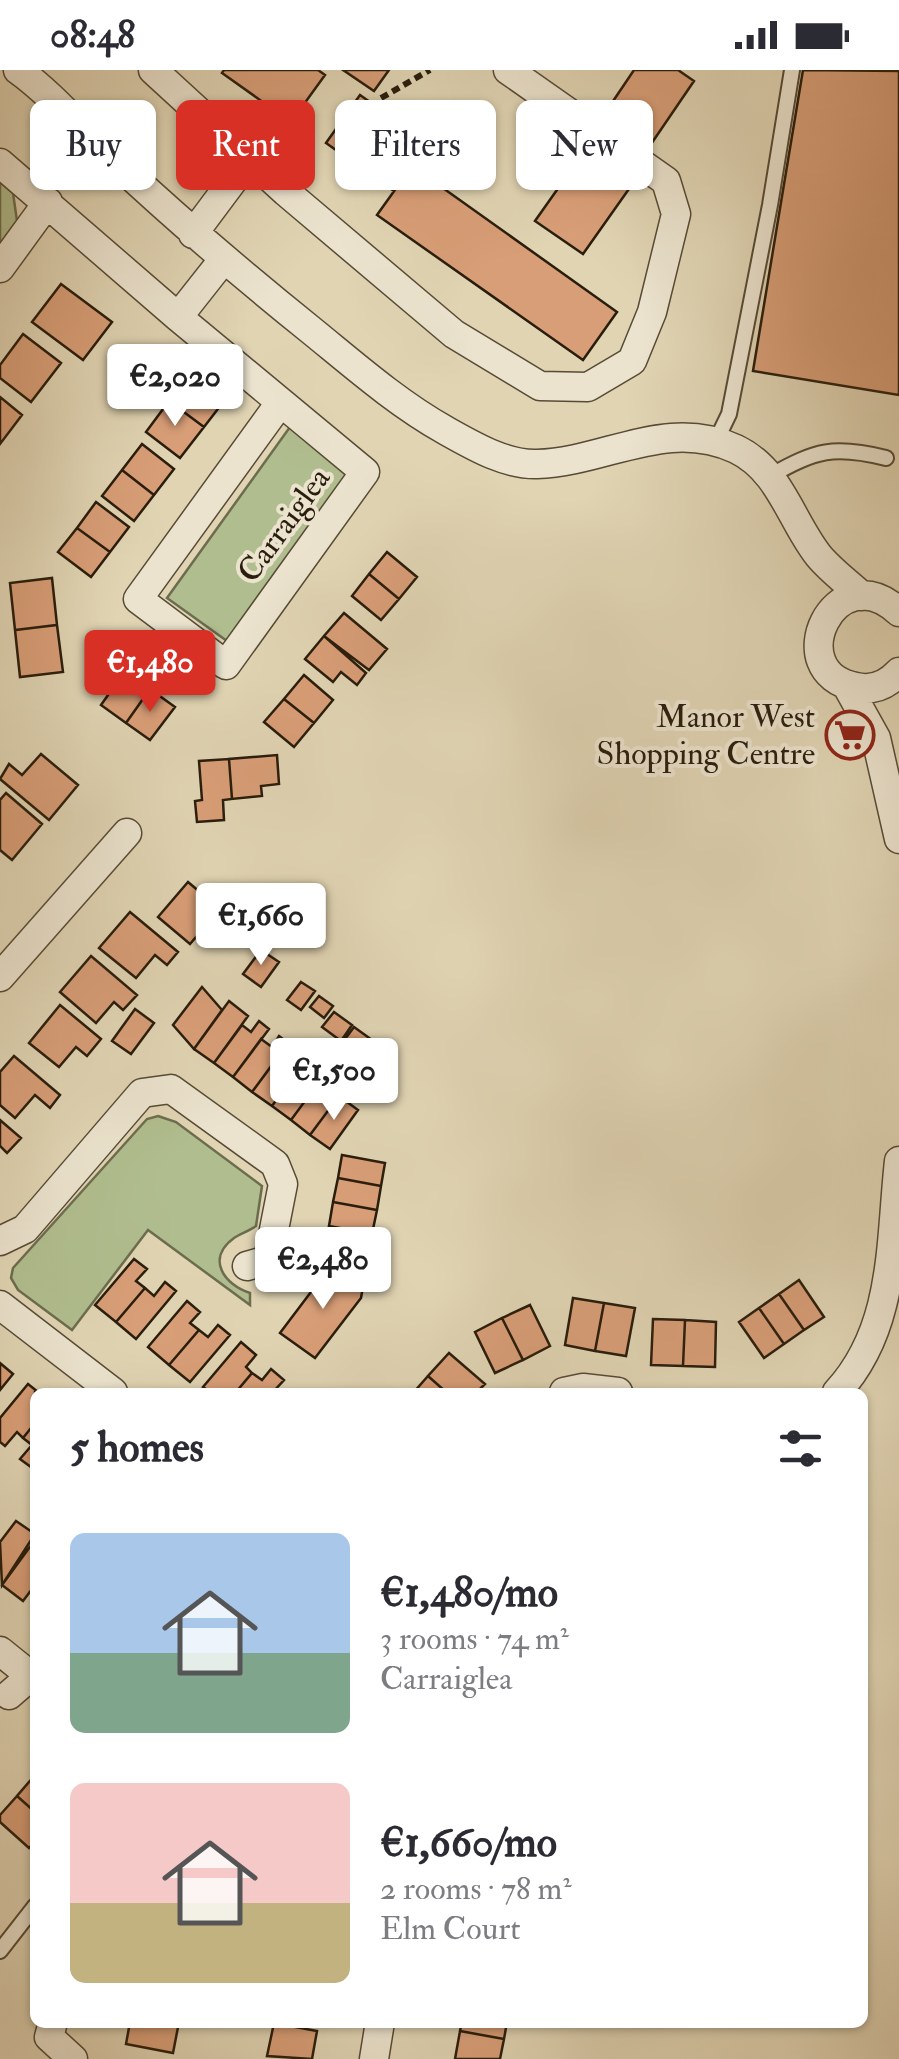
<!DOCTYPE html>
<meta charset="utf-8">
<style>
body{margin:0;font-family:"IM FELL Double Pica",serif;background:#f2f2f3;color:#2b2b33;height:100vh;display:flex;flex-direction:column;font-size:38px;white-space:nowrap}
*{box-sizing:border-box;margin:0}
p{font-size:32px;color:#7c7c81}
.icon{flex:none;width:55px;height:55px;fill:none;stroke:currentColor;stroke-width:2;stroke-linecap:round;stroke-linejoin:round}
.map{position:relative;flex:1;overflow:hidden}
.sheet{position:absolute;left:30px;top:1318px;width:838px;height:640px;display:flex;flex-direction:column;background:#fff;border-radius:15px;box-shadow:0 2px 8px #0004}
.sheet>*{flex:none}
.top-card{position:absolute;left:30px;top:30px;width:840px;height:90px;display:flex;gap:20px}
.price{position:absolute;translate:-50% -85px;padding:0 22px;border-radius:10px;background:#fff;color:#222;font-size:32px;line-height:65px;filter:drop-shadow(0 2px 5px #0008)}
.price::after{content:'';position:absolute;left:50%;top:60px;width:30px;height:22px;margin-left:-15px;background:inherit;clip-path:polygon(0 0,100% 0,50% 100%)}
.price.on{background:#d93025;color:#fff}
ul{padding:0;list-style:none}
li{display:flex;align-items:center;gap:30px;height:250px;padding:0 40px}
li span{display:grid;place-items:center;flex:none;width:280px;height:200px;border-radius:15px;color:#555}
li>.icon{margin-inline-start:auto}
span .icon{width:120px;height:120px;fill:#fffc;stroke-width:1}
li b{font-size:42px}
h2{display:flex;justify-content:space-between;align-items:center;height:120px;padding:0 40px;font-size:42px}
.pill{padding:0 35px;border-radius:15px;background:#fff;box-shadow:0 2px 8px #0004;font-size:35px;line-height:90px}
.pill.on{background:#d93025;color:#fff}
.status{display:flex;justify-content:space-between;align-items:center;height:70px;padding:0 50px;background:#fff;direction:ltr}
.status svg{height:28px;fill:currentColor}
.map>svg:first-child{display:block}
.green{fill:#b0bd8e;stroke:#6c6d4e;stroke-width:2.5}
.building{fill:#d89e77;stroke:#291d0d;stroke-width:2.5}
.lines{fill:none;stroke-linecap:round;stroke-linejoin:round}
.service-casing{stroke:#574b36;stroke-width:18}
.minor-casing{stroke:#574b36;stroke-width:31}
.path{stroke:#291d0d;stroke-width:6;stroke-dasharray:8 5;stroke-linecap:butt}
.service{stroke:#ebe3ce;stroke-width:14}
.minor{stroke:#ebe3ce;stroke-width:28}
.labels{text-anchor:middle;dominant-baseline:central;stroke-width:8;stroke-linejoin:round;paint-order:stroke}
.street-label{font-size:32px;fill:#291d0d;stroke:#ebe3ce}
.poi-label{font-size:32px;fill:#291d0d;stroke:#ebe3ce;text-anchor:end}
</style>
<div class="status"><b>08:48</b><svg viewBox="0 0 49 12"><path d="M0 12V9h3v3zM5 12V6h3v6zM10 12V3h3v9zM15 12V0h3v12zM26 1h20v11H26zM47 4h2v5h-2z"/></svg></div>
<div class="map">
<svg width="899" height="1989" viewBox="0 0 899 1989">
<rect width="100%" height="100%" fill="#e0d4b3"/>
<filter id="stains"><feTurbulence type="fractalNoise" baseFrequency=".002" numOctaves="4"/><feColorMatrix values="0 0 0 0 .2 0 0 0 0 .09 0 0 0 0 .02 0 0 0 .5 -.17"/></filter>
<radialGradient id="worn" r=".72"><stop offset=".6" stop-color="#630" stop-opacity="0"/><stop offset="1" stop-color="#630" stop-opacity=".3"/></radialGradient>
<path class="green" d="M0 112 13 123 17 151 0 174Z
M290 357 350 400 227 571 167 528Z
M158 1046 176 1052 262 1116 256 1156C249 1161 240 1164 234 1168 205 1189 225 1215 250 1223V1235L148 1160 72 1260 18 1220 11 1208 13 1198 147 1049Z"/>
<path class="building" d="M224 0H318L325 5 291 52 222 3Z
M343 0H389L374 21Z
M634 0H678L694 11 647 80 601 49Z
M803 0 899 1V325L753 301Z
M360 25 428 73 394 121 326 73Z
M583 83 631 116 583 184 535 151Z
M412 96 617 242 583 290 377 145Z
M61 214 112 252 83 290 32 252Z
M23 264 61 293 31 332 0 308V295Z
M209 299 234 318 204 357 169 331 183 313 193 321Z
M0 327 22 345 0 374Z
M169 331 204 357 180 388 146 362Z
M142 374 174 399 154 425 122 400Z
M122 400 154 425 134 451 102 426Z
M96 432 129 457 110 482 77 458Z
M77 458 110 482 91 507 58 482Z
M387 482 417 507 399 529 369 504Z
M369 504 399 529 381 550 352 526Z
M52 508 57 555 15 560 10 513Z
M344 543 387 579 369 600 324 566Z
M57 555 63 602 20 607 15 560Z
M324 566 366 603 357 615 341 602 333 612 305 589Z
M125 601 150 619 126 653 101 635Z
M304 605 333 630 314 653 284 629Z
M150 619 175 637 150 670 126 653Z
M284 629 314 653 294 677 264 652Z
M41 684 78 715 49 750 0 709 9 694 22 705Z
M277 685 279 714 261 716 262 726 232 729 229 689Z
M229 689 232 729 223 730 224 750 197 752 195 731 202 730 199 691Z
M6 723 42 754 12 790 0 780V730Z
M188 812 228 846 216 860 208 853 190 874 158 847Z
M130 842 178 882 167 895 155 885 136 908 99 878Z
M261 880 279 892 261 917 243 904Z
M91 886 137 925 123 940 114 932 96 953 60 922Z
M301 912 315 921 301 940 287 930Z
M202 917 222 940 194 979 173 955Z
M319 926 333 936 324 948 310 937Z
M229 931 248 946 214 993 194 979Z
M60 935 101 969 87 986 76 977 59 997 29 973Z
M135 939 154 953 131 984 112 971Z
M334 942 352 955 341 971 322 957Z
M259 951 269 959 233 1007 214 993 242 955 251 962Z
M354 957 372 970 361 985 343 972Z
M279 966 288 973 252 1022 233 1007 261 969 272 977Z
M281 983 300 997 272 1036 252 1022Z
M14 986 60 1025 50 1038 35 1025 15 1048 0 1035V1002Z
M300 997 319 1012 291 1050 272 1036Z
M319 1012 339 1026 310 1065 291 1050Z
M339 1026 358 1040 330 1079 310 1065Z
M0 1050 21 1068 7 1083 0 1076Z
M342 1085 385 1093 381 1116 338 1108Z
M338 1108 381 1116 377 1140 333 1132Z
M333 1132 377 1140 372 1164 329 1156Z
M329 1156 372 1164 368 1188 325 1180Z
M325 1180 368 1188 364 1211 321 1203Z
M134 1189 147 1199 136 1211 145 1218 116 1252 95 1235Z
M321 1203 364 1211 361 1228 315 1288 280 1263 320 1210Z
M799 1210 824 1247 804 1260 779 1224Z
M165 1212 176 1221 136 1269 116 1252 145 1218 154 1226Z
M779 1224 804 1260 784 1274 759 1238Z
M573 1228 604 1233 595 1281 565 1275Z
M187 1231 200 1242 190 1253 199 1260 169 1295 148 1277Z
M604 1233 635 1238 626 1286 595 1281Z
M530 1235 550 1276 523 1290 502 1248Z
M759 1238 784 1274 764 1288 739 1252Z
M502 1248 523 1290 495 1303 475 1262Z
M653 1249 685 1250 683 1296 651 1295Z
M685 1250 716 1252 715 1297 683 1296Z
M218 1255 230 1265 190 1312 169 1295 199 1260 208 1267Z
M241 1272 256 1285 246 1297 252 1303 236 1322H210L203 1317Z
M449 1283 485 1314 477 1322H446L428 1306Z
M0 1293 13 1304 0 1320Z
M271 1299 284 1310 273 1322H236L252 1303 262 1310Z
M428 1306 446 1322H414Z
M28 1314 38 1322H35V1353L23 1368 17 1362 5 1376 0 1372V1348Z
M35 1353V1400L20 1389 32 1375 23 1368Z
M16 1451 35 1464 2 1515 0 1472Z
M35 1470V1515L23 1531 2 1515Z
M35 1705V1742L17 1726Z
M17 1726 35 1742V1772L29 1778 0 1752V1745Z
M130 1952H179L173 1983 126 1974Z
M462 1952H507L504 1969 460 1961Z
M274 1953 317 1961 312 1989 267 1986Z
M460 1961 504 1969 500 1989H455Z"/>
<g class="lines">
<g class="service-casing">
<path id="service" d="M715 373 729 344 770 135 792 0
M770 406C816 380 834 375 886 388
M0 1881 35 1836"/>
</g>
<g class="minor-casing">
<path id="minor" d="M18 0C54 26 84 63 117 93 180 152 245 207 312 261 355 296 397 333 445 360 472 375 505 395 537 394 606 392 666 347 736 379 780 400 790 449 818 485 830 500 848 513 862 526
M153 0 286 122 454 264 540 316 588 317 632 291 652 242 676 144 666 111 508 0
M0 93 178 247 365 402 226 595 138 529 280 333
M193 164 249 89
M0 198 48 132
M178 247 223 190
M899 542C835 482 779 603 856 617 873 621 887 615 899 602
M847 616 876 668 899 769
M0 907 127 763
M0 1171 25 1159 142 1023 171 1019 275 1094 283 1114 268 1190 247 1196
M0 1235 113 1322
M564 1322 583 1318 618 1322
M837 1322C896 1258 890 1172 899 1091
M0 1581 31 1606 9 1625
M53 1952 49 1967 73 1989
M374 1989 380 1952"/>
</g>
<path class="path" d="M381 28 430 0"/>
<use href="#service" class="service"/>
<use href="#minor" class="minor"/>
</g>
<defs>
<g id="supermarket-ring" transform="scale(2.5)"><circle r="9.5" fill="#ebe3ce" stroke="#8f2418" stroke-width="1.5"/><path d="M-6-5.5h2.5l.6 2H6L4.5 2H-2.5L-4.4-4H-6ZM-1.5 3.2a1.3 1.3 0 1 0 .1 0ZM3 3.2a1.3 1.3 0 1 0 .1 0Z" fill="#8f2418"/></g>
</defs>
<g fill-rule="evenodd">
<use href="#supermarket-ring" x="850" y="665"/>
</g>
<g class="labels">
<g class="street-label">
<text transform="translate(284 455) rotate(-54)">Carraiglea</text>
</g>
<g class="poi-label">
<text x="815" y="647">Manor West<tspan x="815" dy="37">Shopping Centre</tspan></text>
</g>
</g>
<rect width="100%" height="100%" filter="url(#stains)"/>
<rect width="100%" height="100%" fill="url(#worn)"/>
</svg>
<b class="price" style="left:175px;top:359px">€2,020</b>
<b class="price on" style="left:150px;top:645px">€1,480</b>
<b class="price" style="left:261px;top:898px">€1,660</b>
<b class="price" style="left:334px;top:1053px">€1,500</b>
<b class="price" style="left:323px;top:1242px">€2,480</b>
<div class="top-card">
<a class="pill">Buy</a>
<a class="pill on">Rent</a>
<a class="pill">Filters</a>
<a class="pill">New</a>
</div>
<section class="sheet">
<h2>5 homes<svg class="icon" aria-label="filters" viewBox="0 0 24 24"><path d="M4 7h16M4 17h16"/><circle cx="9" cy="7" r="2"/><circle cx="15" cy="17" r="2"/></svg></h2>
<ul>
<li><span style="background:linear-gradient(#a9c7e8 60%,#7fa58c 0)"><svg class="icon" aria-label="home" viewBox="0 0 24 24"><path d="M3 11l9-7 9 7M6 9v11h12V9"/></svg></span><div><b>€1,480/mo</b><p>3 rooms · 74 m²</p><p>Carraiglea</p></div></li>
<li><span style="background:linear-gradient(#f6c9c9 60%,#c2b280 0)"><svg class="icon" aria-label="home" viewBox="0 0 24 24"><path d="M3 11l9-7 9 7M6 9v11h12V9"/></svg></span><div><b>€1,660/mo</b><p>2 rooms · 78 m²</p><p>Elm Court</p></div></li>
</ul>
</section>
</div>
